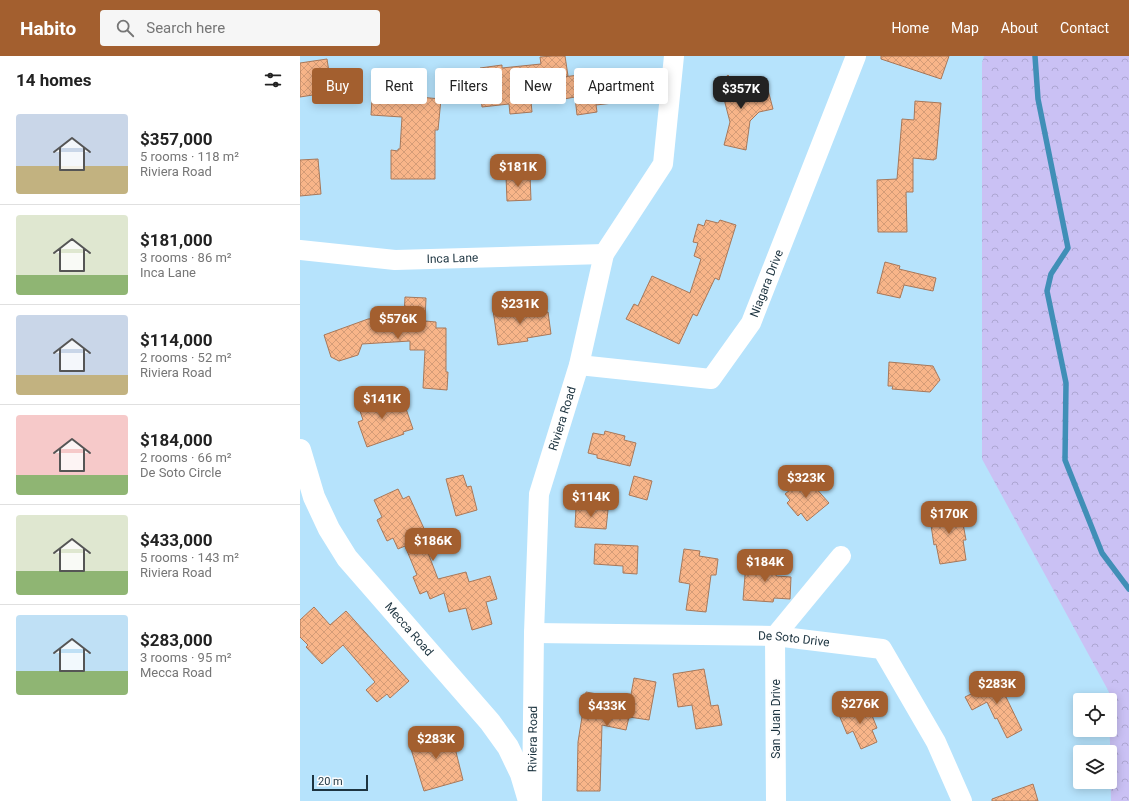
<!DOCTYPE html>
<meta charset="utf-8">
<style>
body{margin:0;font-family:Roboto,sans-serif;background:#f6f6f6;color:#222;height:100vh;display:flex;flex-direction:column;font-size:15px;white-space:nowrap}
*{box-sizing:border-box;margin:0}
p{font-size:13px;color:#767676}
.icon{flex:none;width:22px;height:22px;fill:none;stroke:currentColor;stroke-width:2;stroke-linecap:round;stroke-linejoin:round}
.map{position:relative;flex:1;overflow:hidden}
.side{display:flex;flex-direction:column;background:#fff;width:300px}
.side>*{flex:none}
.top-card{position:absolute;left:12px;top:12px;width:380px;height:36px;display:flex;gap:8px}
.buttons{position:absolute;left:773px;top:637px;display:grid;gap:8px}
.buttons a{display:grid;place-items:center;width:44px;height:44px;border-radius:4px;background:#fff;box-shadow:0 2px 10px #0003;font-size:20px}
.scale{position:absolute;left:12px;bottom:10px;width:56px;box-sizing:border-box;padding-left:4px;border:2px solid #1d3440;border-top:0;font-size:11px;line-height:14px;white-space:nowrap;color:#1d3440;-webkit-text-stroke:3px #fcfcfc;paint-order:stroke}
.price{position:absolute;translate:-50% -34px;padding:0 9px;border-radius:8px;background:#a35f2f;color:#fff;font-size:13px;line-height:26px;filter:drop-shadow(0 1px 2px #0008)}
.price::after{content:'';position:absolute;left:50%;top:24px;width:12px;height:9px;margin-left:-6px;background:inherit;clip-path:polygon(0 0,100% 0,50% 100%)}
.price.current{background:#222;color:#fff}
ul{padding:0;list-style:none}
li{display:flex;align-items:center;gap:12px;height:100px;padding:0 16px}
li+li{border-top:1px solid #e0e0e0}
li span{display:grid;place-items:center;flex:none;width:112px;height:80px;border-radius:4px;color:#555}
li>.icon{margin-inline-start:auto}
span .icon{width:48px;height:48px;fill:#fffc;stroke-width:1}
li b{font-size:17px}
h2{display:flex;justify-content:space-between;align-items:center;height:48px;padding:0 16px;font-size:17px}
.tag{padding:0 14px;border-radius:4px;background:#fff;box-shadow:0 2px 10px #0003;font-size:14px;line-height:36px}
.tag.current{background:#a35f2f;color:#fff}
header{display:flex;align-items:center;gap:24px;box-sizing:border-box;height:56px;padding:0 20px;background:#a35f2f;color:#fff}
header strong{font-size:19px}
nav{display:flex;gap:22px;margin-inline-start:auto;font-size:14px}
.search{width:280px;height:36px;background:#f6f6f6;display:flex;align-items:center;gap:10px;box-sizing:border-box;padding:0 14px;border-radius:4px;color:#767676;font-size:15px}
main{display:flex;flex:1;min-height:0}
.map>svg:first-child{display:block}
.forest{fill:url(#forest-crowns)}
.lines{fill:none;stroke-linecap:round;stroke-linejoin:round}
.stream{stroke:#408fb7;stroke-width:5.5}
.building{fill:url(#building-cross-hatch);stroke:#a7785a}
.minor{stroke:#fff;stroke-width:20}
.tertiary{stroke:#fff;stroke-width:22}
.labels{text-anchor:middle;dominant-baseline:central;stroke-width:4;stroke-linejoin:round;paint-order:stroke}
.street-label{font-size:12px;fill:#1d3440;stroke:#fcfcfc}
</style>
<header>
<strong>Habito</strong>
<div class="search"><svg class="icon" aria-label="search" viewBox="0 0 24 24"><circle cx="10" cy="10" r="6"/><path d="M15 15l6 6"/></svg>Search here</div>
<nav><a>Home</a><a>Map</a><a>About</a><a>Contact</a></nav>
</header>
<main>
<section class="side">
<h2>14 homes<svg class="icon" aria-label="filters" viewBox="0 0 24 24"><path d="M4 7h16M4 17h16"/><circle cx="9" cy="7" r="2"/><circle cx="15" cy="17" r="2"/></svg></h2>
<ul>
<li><span style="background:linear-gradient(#c9d6e8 65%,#c2b280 0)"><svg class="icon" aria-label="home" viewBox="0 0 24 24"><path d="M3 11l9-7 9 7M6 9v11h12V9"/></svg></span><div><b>$357,000</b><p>5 rooms · 118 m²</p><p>Riviera Road</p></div></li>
<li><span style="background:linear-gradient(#dfe7d0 75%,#8fb573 0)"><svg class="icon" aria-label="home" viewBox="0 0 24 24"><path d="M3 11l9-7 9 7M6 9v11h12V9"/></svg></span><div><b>$181,000</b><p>3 rooms · 86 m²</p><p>Inca Lane</p></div></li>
<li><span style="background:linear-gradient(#c9d6e8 75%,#c2b280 0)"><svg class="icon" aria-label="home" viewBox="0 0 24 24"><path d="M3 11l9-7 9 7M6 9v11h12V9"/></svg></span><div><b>$114,000</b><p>2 rooms · 52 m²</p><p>Riviera Road</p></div></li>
<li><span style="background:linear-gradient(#f6c9c9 75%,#8fb573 0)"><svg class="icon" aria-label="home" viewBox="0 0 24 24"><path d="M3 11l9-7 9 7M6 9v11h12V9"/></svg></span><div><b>$184,000</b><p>2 rooms · 66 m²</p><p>De Soto Circle</p></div></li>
<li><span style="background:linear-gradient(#dfe7d0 70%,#8fb573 0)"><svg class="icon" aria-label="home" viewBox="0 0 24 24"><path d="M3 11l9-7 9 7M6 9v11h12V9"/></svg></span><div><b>$433,000</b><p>5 rooms · 143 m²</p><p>Riviera Road</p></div></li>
<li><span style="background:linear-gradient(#bfe0f5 70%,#8fb573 0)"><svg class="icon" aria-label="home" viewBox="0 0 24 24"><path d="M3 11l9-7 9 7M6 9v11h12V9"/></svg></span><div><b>$283,000</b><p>3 rooms · 95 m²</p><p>Mecca Road</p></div></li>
</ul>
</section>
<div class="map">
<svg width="829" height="745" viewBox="0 0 829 745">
<defs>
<pattern id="forest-crowns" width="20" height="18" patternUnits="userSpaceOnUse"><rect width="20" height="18" fill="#cac1f4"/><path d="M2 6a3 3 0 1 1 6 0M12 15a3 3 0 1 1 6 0" fill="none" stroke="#ada6d2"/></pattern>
<pattern id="building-cross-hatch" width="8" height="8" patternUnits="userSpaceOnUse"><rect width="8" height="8" fill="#f8b589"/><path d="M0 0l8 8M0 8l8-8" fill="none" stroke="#d49c77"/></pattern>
</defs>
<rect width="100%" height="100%" fill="#b6e3fc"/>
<path class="forest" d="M684 0H829V745H811L809 636 682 403V7Z"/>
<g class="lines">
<path class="stream" d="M735 0 738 43 768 192 751 218 747 235 766 327 765 404 802 497 829 533"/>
</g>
<path class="building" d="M253 0H265L268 20 229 25 232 56 210 58 209 48 182 51 178 14H180V12L202 9V12L241 8 240 1Z
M581 0H649L641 23 581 3Z
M27 3 32 36 0 41V7Z
M289 18 290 22 318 19 322 46 296 49 297 56 277 59 275 41 264 43 262 21Z
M428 19 442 34 455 37 468 34 473 53 459 56 450 65 446 94 424 89 430 66 424 43 414 32Z
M73 26 97 28V39L141 43 138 74H135V123H91V94L98 95V93H100L102 61 71 59Z
M615 45 641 47 636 103H634V104L613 102V136H606L607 176H578L577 124 597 123 602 63 614 64Z
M18 103 21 138 0 140V104Z
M230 119 231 144 207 145 206 120Z
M406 164 418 167 420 164 436 169 419 224 415 222 397 260 393 258 379 288 326 263 334 248 338 250 352 220 390 237 401 203 394 200 398 187 393 186 398 168 404 170Z
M585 206 600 210 599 213 636 222 633 235 604 229 600 242 577 237Z
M105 241 126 242 125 265 136 266V272H146V316H148L147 334 123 332 125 294H110V285L62 288 58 299 39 305 31 301 24 279 68 263 104 260Z
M224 250 225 259 248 256 251 278 227 282 228 285 198 289 193 254Z
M589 306 633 310 640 324 630 336 592 333 593 330H588Z
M83 337 86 348 93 345 95 350 104 347 113 373 103 376 104 378 67 391 58 366 63 364 57 346Z
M305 375 325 380 324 384 336 387 330 410 297 402V399L288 397 293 377 304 379Z
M163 419 167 431 171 430 177 454 156 460 146 423Z
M334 420 352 425 347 444 329 439Z
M506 421 529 447 507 465 501 457 498 460 487 447 490 444 485 438Z
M98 433 103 443 109 440 127 479 122 481 138 523 166 516 169 526 190 520 197 543 186 546 192 568 172 574 166 552 149 556 144 537 130 543 127 535 120 538 113 521 117 519 105 490 98 493 93 482 87 485 77 464 82 461 74 444Z
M660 451 666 484H663L666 504 640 508 636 488 634 489 629 456Z
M276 452 308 454 306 473 275 471Z
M295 488 338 490 337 518 323 517V510L294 508Z
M384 493 400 495 399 500 418 503 416 519H411L406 556 386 554 390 528 379 526Z
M446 507 477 508 476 520 491 521 490 543 474 542 473 546 443 544Z
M14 551 30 569 46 555 109 625 90 642 87 638 77 646 66 634 75 626 43 589 22 608 6 591 8 589 0 581V564Z
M404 613 411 650 418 649 422 669 396 673 392 649 378 651 373 618Z
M708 620 714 632 704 637 722 674 707 682 697 662 695 663 687 646 672 654 665 641Z
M334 622 356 626 349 664 329 661 326 674 302 669 300 735H277L278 686 286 636 330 644Z
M567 647 577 672 572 674 577 686 561 693 553 675 547 678 539 659Z
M150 672 163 724 124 735 111 693 113 692 111 683Z
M733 728 738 745H692V743Z"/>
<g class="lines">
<g class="minor">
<path id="s1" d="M0 194 95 204 304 198"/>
<path id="s2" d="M279 309 411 323 451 267 556 0"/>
<path id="s3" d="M234 577 475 580 582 593 636 686 662 745"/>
<path id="s4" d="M232 745 234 577 239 438 279 309 304 198 363 108 374 0"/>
<path d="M476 745 475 580 541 500"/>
</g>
<path class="tertiary" id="s5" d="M0 394 14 441 29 473 47 502 190 666 208 691 221 718 229 745"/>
</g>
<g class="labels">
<g class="street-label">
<text stroke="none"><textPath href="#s1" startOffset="153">Inca Lane</textPath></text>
<text stroke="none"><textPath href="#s2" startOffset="244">Niagara Drive</textPath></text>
<text stroke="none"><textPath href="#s4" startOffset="386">Riviera Road</textPath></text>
<text stroke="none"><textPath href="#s5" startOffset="213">Mecca Road</textPath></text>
<text stroke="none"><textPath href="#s3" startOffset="260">De Soto Drive</textPath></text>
<text transform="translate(476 663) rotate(-90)">San Juan Drive</text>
<text stroke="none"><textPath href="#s4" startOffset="62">Riviera Road</textPath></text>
</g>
</g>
</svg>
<div class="buttons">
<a><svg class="icon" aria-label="locate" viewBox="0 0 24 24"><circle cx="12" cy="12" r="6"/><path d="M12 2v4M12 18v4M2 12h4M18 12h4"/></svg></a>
<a><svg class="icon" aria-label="layers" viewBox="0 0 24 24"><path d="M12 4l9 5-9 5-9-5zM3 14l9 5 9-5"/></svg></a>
</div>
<div class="scale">20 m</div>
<b class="price current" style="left:441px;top:54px">$357K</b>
<b class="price" style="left:218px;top:132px">$181K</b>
<b class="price" style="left:220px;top:269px">$231K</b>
<b class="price" style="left:98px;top:284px">$576K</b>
<b class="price" style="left:82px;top:364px">$141K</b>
<b class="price" style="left:506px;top:443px">$323K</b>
<b class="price" style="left:291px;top:462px">$114K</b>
<b class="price" style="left:649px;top:479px">$170K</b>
<b class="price" style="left:133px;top:506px">$186K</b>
<b class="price" style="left:465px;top:527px">$184K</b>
<b class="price" style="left:697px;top:649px">$283K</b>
<b class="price" style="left:560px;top:669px">$276K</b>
<b class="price" style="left:307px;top:671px">$433K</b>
<b class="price" style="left:136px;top:704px">$283K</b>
<div class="top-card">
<a class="tag current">Buy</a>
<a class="tag">Rent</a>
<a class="tag">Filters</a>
<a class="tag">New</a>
<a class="tag">Apartment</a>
</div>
</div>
</main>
